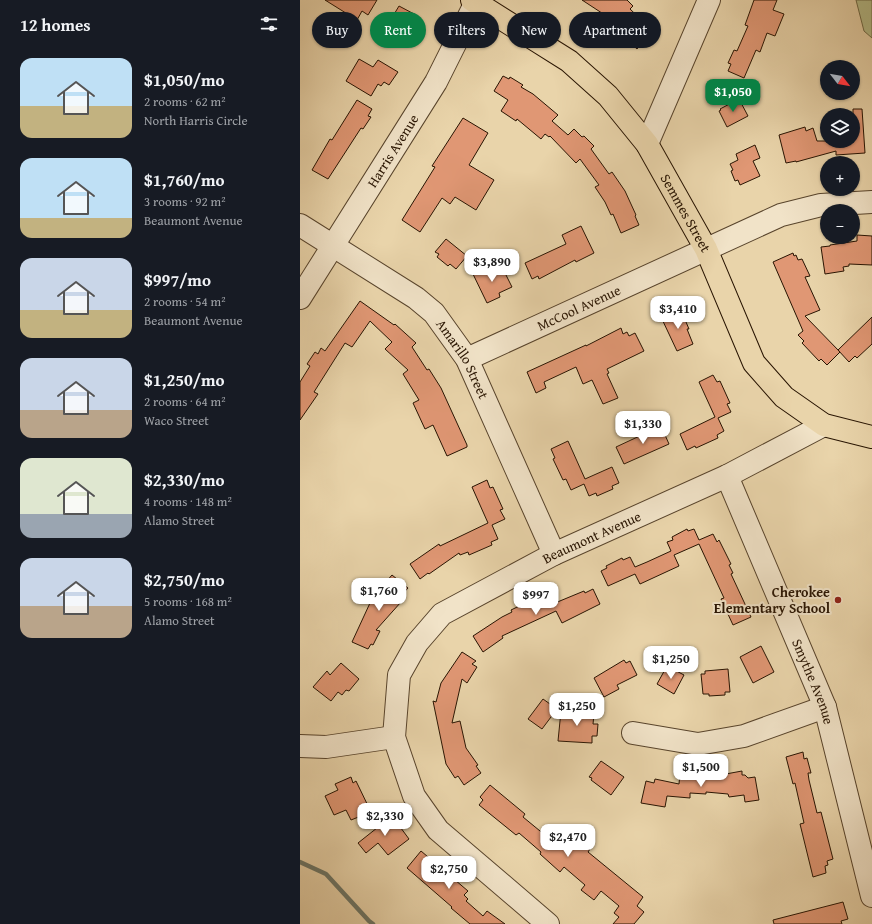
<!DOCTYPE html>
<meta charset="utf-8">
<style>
body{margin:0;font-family:"Gentium Book Plus",serif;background:#20242c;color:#f1f3f6;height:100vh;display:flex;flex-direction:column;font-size:15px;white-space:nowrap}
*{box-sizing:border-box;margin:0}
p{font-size:13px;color:#9ea1a6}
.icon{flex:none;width:22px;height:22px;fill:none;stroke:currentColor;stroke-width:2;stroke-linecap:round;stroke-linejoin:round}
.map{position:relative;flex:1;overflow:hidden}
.drawer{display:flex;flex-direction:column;background:#171b24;width:300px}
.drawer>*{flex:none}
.top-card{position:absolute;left:12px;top:12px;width:380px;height:36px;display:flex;gap:8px}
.needle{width:26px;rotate:121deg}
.fabs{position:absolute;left:520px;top:60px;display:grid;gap:8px}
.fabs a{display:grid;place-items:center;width:40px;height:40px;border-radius:50%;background:#171b24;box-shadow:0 1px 3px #0004;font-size:20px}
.price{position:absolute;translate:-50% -34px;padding:0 9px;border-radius:8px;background:#fff;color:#222;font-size:13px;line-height:26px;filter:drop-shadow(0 1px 2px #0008)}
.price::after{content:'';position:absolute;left:50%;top:24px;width:12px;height:9px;margin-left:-6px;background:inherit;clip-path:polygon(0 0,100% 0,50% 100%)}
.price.selected{background:#0b8043;color:#fff}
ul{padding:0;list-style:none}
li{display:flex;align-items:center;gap:12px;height:100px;padding:0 20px}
li span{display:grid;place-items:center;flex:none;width:112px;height:80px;border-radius:12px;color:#555}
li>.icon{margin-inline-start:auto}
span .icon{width:48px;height:48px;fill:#fffc;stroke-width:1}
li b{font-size:17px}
h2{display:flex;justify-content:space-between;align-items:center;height:48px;padding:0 20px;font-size:17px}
.chip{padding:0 14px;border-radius:18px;background:#171b24;box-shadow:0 1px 3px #0004;font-size:14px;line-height:36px}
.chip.selected{background:#0b8043;color:#fff}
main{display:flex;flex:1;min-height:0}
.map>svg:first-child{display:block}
.green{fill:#b5bd8a;stroke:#6e6846}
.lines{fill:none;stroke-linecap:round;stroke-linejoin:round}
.stream{stroke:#6b7668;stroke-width:4.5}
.building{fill:#e09774;stroke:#281402}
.minor-casing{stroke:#58442c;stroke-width:24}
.major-casing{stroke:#281402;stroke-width:24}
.minor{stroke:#f1e3c8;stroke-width:22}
.major{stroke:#e9d4aa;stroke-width:22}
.poi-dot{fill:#8f2418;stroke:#f1e3c8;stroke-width:1.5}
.labels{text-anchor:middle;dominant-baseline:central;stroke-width:4;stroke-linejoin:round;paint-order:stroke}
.street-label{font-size:14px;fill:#281402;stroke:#f1e3c8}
.poi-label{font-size:14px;font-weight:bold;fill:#281402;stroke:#f1e3c8;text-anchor:end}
</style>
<main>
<section class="drawer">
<h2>12 homes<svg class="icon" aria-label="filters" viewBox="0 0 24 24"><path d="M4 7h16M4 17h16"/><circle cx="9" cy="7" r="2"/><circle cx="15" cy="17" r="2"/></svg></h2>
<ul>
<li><span style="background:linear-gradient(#bfe0f5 60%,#c2b280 0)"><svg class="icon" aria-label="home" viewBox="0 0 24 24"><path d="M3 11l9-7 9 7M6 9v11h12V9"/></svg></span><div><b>$1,050/mo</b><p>2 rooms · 62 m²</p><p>North Harris Circle</p></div></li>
<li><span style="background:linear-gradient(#bfe0f5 75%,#c2b280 0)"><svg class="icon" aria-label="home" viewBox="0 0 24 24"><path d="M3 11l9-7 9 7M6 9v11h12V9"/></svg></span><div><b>$1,760/mo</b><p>3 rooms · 92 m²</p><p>Beaumont Avenue</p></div></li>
<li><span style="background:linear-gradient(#c9d6e8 65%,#c2b280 0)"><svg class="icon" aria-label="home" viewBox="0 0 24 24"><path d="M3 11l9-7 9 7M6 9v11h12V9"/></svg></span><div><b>$997/mo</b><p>2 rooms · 54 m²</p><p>Beaumont Avenue</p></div></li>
<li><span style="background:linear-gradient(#c9d6e8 65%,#b9a48a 0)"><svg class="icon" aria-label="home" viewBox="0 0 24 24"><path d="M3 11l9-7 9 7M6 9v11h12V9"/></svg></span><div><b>$1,250/mo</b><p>2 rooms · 64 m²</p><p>Waco Street</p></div></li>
<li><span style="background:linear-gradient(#dfe7d0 70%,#9aa5b1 0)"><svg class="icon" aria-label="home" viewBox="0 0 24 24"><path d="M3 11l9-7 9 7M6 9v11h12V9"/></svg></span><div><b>$2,330/mo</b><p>4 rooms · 148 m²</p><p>Alamo Street</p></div></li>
<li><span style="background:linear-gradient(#c9d6e8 60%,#b9a48a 0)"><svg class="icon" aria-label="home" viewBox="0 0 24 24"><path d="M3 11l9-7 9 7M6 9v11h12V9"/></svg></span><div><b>$2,750/mo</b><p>5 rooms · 168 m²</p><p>Alamo Street</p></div></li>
</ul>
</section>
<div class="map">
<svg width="572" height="924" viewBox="0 0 572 924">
<rect width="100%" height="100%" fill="#e9d4aa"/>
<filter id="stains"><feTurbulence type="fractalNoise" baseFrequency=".005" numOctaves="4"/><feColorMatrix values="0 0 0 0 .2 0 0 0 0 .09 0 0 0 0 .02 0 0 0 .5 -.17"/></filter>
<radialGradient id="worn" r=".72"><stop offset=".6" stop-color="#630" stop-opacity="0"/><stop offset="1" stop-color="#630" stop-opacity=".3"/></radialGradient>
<path class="green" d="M556 0H572V38L564 31Z"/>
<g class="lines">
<path class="stream" d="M0 862 26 874 69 921 73 924"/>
</g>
<path class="building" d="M25 0H77L68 15 62 11 57 20Z
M282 0H327L333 6 330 9 353 31 337 49 313 27 314 26 308 21 311 19Z
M454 0H477L473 10 484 14 475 36 467 33 460 52 456 50 444 78 428 71 431 64 428 63 434 50 437 51 448 26 445 25Z
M99 6 116 15 115 18 118 20 112 29 109 27 104 36 87 26Z
M59 59 73 67 78 60 98 72 89 85 84 82 81 86 78 84 71 96 46 81Z
M203 76 209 79 210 77 223 85 221 87 233 94 258 115 252 121 268 135 274 129 282 137 284 136 294 146 291 149 309 174 312 172 325 191 336 215 335 216 339 225 321 233 313 214 311 215 305 202 295 187 299 185 280 159 276 163 250 136 249 137 245 134 241 139 217 119 216 121 201 111 208 100 194 91Z
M439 99 448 116 427 127 419 111 421 110 420 109Z
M57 100 72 109 68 116 71 117 63 129 61 128 28 179 12 170 30 139 32 140Z
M553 109H562L565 153 536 155V151L496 162V161L486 163 479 135 505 127 506 131 513 128 517 141H553Z
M163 118 188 133 169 165 194 180 176 210 155 197 150 204 142 198 120 232 102 220 135 167 132 166Z
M455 145 460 158 453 161 460 176 440 185 438 180 435 181 431 171 433 170 430 164 438 160 436 154Z
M281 226 294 253 276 262 275 260 239 279 238 276 232 279 225 263 266 244 262 235Z
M557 235 572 236V265L549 264V266L543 267 544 271 525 274 521 247 530 246V245L557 241Z
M146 239 167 256 156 269 150 264 148 266 137 257 139 254 135 252Z
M493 253 494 256 496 255 498 260 502 259 510 276 505 277 520 310 505 316 540 352 527 365 521 359 519 361 502 343 504 341 498 335 503 331 473 262Z
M187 265 191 273 202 267 212 287 199 293 200 297 187 303 172 272Z
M60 301 94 325 95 324 116 343 112 347 127 370 129 369 141 388 167 445V447L147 456 133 425 125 429 113 403 119 400 103 374 108 370 85 349 92 342 70 321 52 347 45 343 14 392 18 394 0 420V382L10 366 7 364 15 352 18 354 21 348 25 351Z
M378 310 381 316 383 315 389 329H387L393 344 377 351 361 317Z
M572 317V344L557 358 555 356 549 362 538 350Z
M321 328 323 334 327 332 329 336 335 333 344 351 307 369 309 373 307 374 318 398 303 404 292 380 283 384 276 367 244 382 246 388 236 393 227 372 286 345V346Z
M413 375 417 382 420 381 430 403 427 404 431 412 418 418 424 431 417 435 418 438 396 448 395 446 387 450 380 434 415 417 399 382Z
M361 426 369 444 324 464 316 447Z
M268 441 285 479 312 467 319 483 312 486 313 489 297 496 296 493 289 496 284 484 271 490 266 479 263 480 253 459 255 458 251 449Z
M187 480 190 488 193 487 203 509 200 510 205 519 192 525 198 539 191 542 192 545 169 555 168 552 160 555 159 553 129 574 128 573 120 579 110 564 139 544 140 546 188 523 172 487Z
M387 529 388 531 394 529 399 540 413 534 417 542 419 540 431 564 429 565 433 573 431 574 451 617 433 625 421 599 424 598 399 544 374 555 379 566 340 584 335 574 308 586 301 571 307 568 306 566 322 558 323 560 330 557 335 567 347 562 371 551 367 542 373 540 372 537Z
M92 575 108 588 98 599 101 602 76 630 80 631 73 645 71 644 68 649 52 642 70 603 79 593 77 592Z
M293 589 300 604 262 623 256 611 202 636 203 638 183 652 173 636 202 617 212 612 211 610 242 595 243 598 251 595 255 603 284 591 285 593Z
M461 646 474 672 453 683 440 657Z
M162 652 176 661 172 664 177 667 167 683 162 679 152 723 160 721 166 748 178 765 176 766 181 773 164 785 158 776 155 778 146 764 133 701 136 702 141 683Z
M324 660 326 663 330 661 337 675 317 685 319 689 304 697 294 678Z
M41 663 59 679 49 691 46 690 42 695 38 692 31 701 13 687 27 671 30 675Z
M367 666 384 675 374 694 357 684Z
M428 669 430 692H425V695L409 696V694H403L401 674H405V671Z
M243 699 257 709 242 729 228 719Z
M261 711 294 714 293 724H298L297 736H292V743L258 741Z
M503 752 504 759 507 758 511 773H508L509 780 517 813 521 812 533 859 527 861 528 865 525 866 526 873 513 877 500 824 504 823 495 783 493 784 486 757Z
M301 761 324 777 311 795 291 780 292 778 289 777Z
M442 771V775H445L448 778 455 777 459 800 445 802 444 795 429 797 428 794 406 792V794L390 793V798L367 796 365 807 341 803 346 781 354 783 355 779 379 784 380 773 415 776Z
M51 777 53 783 56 781 71 812 51 820 46 810 34 815 25 796 38 790 35 784Z
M190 785 225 814 223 817 251 840 252 839 256 843 268 830 290 849 288 852 343 897 337 906 344 912 334 924H313L319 917 314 913 319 906 301 891 294 900 281 890 285 885 264 867 260 872 240 854 241 852 219 833 216 835 179 805 183 800 180 797Z
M92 816 109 839 88 855 78 843 66 853 58 843Z
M121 851 168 891 164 895 168 899 166 901 183 916 187 911 205 924H170L151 908 152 907 107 868Z
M543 902 548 919 541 921 542 924H474L473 920Z"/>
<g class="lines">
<g class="minor-casing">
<g id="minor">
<path d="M347 144 409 0"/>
<path id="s1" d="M0 225 116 298 134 313 167 359 254 554"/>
<path id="s2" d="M0 298 136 82 177 0"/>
<path id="s3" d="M167 359 481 215 521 205 572 202"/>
<path id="s4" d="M427 476 525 707 572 896"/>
<path d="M333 733 398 744 444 736 525 707"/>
<path d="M0 746 26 747 94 737"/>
<path id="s5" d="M248 924 138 830 114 796 94 737 99 675 117 643 142 614 254 554 427 476 524 425"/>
</g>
</g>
<g class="major-casing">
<g id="major">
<path id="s6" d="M172 0 269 61 308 96 347 144 406 249 454 363 484 397 524 425 572 437"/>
</g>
</g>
<use href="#minor" class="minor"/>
<use href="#major" class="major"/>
</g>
<circle class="poi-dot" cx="538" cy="600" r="4"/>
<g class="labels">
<g class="street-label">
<text stroke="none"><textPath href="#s2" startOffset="174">Harris Avenue</textPath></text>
<text stroke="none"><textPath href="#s6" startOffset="308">Semmes Street</textPath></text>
<text stroke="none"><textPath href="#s3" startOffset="123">McCool Avenue</textPath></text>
<text stroke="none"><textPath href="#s1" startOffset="215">Amarillo Street</textPath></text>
<text stroke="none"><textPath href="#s5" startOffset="554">Beaumont Avenue</textPath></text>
<text stroke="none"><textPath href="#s4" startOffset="223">Smythe Avenue</textPath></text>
</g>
<g class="poi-label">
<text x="530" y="592">Cherokee<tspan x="530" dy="16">Elementary School</tspan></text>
</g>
</g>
<rect width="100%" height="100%" filter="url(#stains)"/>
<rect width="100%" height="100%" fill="url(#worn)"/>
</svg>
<div class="fabs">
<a><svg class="needle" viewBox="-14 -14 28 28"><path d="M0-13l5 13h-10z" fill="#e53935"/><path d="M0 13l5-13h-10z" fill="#9ea1a6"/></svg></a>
<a><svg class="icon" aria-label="layers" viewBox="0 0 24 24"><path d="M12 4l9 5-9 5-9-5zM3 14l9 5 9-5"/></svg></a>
<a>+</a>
<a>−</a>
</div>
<b class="price selected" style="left:433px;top:113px">$1,050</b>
<b class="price" style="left:192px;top:283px">$3,890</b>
<b class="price" style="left:378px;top:330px">$3,410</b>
<b class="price" style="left:343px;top:445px">$1,330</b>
<b class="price" style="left:79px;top:612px">$1,760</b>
<b class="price" style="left:236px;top:616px">$997</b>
<b class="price" style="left:371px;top:680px">$1,250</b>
<b class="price" style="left:277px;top:727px">$1,250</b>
<b class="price" style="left:401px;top:788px">$1,500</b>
<b class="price" style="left:85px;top:837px">$2,330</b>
<b class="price" style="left:268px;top:858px">$2,470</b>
<b class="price" style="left:149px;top:890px">$2,750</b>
<div class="top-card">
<a class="chip">Buy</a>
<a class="chip selected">Rent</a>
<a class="chip">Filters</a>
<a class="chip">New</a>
<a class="chip">Apartment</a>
</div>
</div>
</main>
